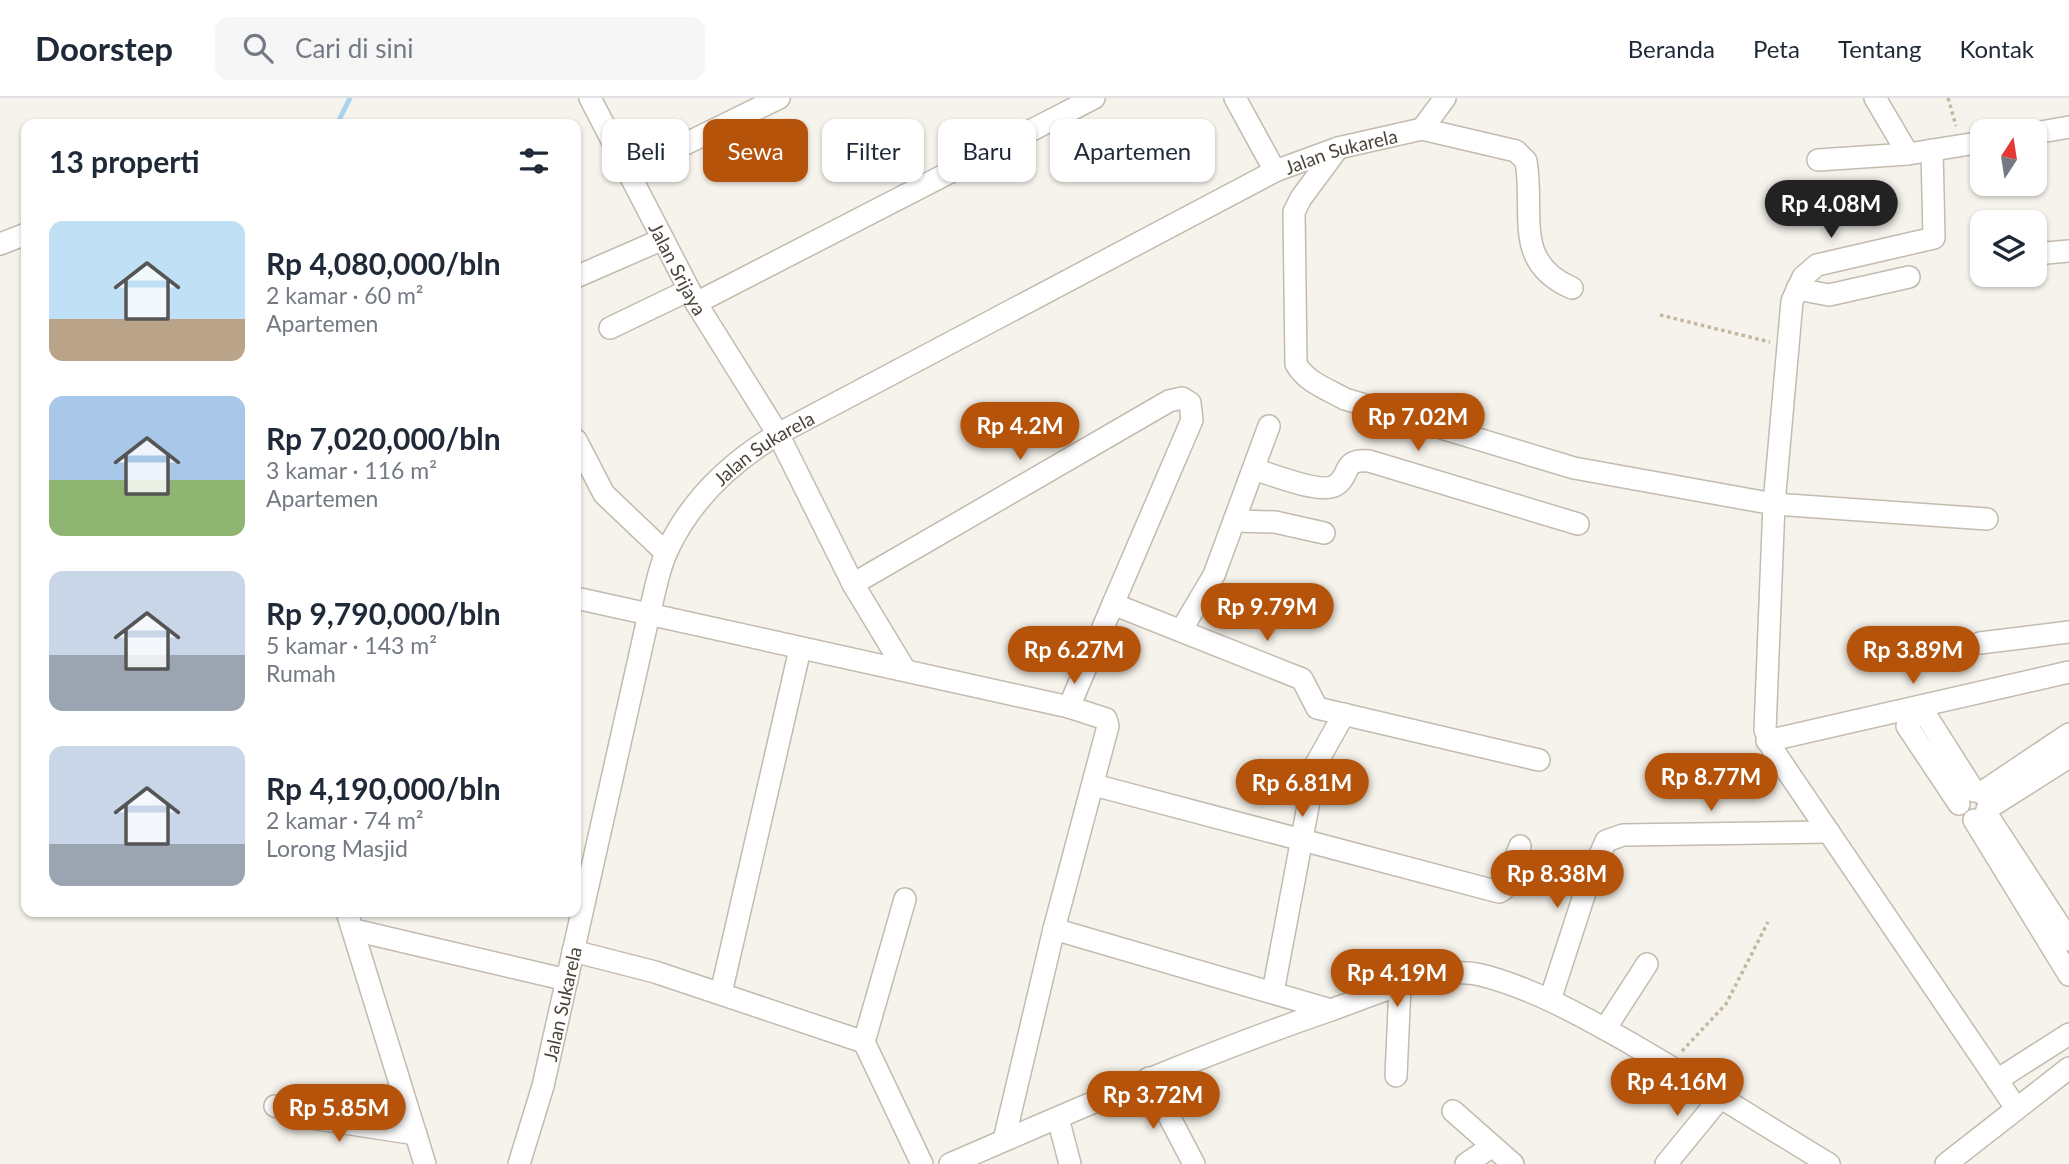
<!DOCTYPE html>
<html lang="id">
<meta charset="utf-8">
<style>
body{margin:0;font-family:Lato,sans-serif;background:#f6f6f7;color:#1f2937;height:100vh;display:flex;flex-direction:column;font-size:26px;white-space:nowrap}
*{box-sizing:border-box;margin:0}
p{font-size:23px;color:#747a83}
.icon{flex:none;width:38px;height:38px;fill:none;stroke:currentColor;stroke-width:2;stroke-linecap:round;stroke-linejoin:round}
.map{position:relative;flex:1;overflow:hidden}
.side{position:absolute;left:21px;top:21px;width:560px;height:798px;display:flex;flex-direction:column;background:#fff;border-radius:14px;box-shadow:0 2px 5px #0004}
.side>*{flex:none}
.guide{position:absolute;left:602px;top:21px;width:665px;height:63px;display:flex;gap:14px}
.needle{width:46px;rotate:12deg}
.buttons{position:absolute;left:1970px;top:21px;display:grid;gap:14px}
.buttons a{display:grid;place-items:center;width:77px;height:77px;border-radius:14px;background:#fff;box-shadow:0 2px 5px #0004;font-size:35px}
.price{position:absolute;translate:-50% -60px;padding:0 16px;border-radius:24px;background:#b45309;color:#fff;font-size:23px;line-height:46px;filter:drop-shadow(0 2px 4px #0008)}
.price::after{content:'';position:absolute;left:50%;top:42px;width:21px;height:16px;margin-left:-10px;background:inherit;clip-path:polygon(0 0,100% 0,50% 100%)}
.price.current{background:#222;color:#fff}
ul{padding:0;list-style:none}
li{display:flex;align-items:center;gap:21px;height:175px;padding:0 28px}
li span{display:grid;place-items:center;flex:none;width:196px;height:140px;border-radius:14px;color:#555}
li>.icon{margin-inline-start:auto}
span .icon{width:84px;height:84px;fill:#fffc;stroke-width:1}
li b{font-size:30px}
h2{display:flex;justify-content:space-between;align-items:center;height:84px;padding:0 28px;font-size:30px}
.tag{padding:0 24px;border-radius:14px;background:#fff;box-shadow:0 2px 5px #0004;font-size:24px;line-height:63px}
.tag.current{background:#b45309;color:#fff}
header{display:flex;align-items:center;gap:42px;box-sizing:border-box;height:98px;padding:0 35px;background:#fff;border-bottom:2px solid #e0e1e3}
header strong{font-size:33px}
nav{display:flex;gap:38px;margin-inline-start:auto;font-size:24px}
.search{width:490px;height:63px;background:#f6f6f7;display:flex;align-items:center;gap:18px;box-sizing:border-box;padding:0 24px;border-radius:14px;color:#747a83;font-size:26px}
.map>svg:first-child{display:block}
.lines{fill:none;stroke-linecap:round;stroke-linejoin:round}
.stream{stroke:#a9d4f2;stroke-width:5}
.minor-casing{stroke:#c2bbae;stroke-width:24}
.path{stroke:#c4b79f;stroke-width:3.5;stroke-dasharray:3.5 3.5;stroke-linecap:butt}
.minor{stroke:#fff;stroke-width:21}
.labels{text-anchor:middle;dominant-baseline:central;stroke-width:7;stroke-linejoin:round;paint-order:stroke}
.street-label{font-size:19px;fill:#4b4439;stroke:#fff}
</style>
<header>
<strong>Doorstep</strong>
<div class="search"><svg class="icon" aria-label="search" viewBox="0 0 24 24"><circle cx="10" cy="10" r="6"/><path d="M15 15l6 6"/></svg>Cari di sini</div>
<nav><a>Beranda</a><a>Peta</a><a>Tentang</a><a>Kontak</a></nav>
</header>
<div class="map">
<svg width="2069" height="1066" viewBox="0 0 2069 1066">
<rect width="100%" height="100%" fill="#f6f3ec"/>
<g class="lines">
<path class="stream" d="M337 26 350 0"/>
<g class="minor-casing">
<g id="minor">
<path id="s1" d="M590 0 696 205 778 336 853 486 905 572"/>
<path d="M1235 0 1275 73"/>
<path d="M1875 0 1908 56"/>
<path d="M1422 31 1516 53 1526 63C1535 116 1512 164 1572 190"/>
<path d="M2035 35 2069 29"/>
<path d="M1338 50 1301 100 1294 114 1296 266C1306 284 1327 291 1345 301L1574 370 1774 406 1987 421"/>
<path d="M1932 52 1934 140 1817 167 1803 179 1792 203 1774 406 1765 632 1773 652 2016 1010"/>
<path d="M1818 62 1908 56 1983 44"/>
<path d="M628 74 779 0"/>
<path d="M0 146 26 136"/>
<path d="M2035 156 2069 153"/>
<path d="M576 179 663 141"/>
<path d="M1797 191 1829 197 1909 179"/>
<path d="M696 205 1094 0"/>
<path d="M610 230 689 192"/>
<path d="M576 342 604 396 666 455"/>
<path d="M1254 371C1270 376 1322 397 1336 387 1352 377 1340 361 1369 363L1578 426"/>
<path d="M1236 423 1275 424 1324 435"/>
<path d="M853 486 1169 303 1182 300 1190 305 1192 322 1113 506"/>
<path d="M576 500 1069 609 1106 621 1108 628 1054 831 1004 1042"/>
<path d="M1182 531 1214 477 1269 328"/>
<path d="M1980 545 2069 534"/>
<path d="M1069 609 1113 506 1302 581 1317 610 1539 662"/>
<path d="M1767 643 2069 574"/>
<path d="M1094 687 1499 794 1503 792 1520 748"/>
<path d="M1981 695 2069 636"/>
<path d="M1959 706 1907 628 1910 619 1918 616 1927 619 1974 693"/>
<path d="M1987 711 2069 659"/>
<path d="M1986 715 2069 842"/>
<path d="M1974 722 2069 877"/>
<path d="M347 814 425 1066"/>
<path d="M1054 831 1331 912"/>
<path d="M354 832 567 882"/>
<path d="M573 853 655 874 864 944 922 1066"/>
<path d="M1273 894 1316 666 1344 616"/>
<path d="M721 895 800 551"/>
<path d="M1550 902 1590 779 1606 743 1623 737 1829 734"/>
<path d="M1605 931 1647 866"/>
<path d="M864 944 905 801"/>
<path d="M1396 978 1400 888"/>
<path d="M1149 980 1194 1066"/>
<path d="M1997 982 2069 936"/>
<path d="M275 1008 312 1020 416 1036"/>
<path d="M1453 1013 1513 1066"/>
<path d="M1058 1020 1070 1066"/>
<path id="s2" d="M519 1066 543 988 649 516C655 495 658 472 667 453 690 403 731 364 778 336L1275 73 1338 50 1422 31 1445 0"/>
<path d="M950 1066C1075 1012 1200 957 1328 913 1370 899 1438 866 1481 877 1533 890 1584 919 1630 945 1697 984 1763 1026 1829 1066"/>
<path d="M1466 1066 1491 1049"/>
<path d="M1666 1066 1720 1000"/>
<path d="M1946 1066 2069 970"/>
</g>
</g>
<path class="path" d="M1948 0 1956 28
M1660 217 1770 244
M1682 953 1726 906 1768 824"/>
<use href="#minor" class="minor"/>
</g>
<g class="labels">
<g class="street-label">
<text stroke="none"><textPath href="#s2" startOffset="1426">Jalan Sukarela</textPath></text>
<text stroke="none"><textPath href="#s1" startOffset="192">Jalan Srijaya</textPath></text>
<text stroke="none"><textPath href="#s2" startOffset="775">Jalan Sukarela</textPath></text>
<text stroke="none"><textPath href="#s2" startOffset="166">Jalan Sukarela</textPath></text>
</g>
</g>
</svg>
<div class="buttons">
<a><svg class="needle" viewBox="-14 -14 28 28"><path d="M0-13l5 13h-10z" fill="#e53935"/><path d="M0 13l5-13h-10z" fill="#747a83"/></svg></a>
<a><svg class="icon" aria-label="layers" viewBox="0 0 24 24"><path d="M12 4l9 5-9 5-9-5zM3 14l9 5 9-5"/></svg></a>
</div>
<b class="price current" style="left:1831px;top:142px">Rp 4.08M</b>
<b class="price" style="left:1418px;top:355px">Rp 7.02M</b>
<b class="price" style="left:1020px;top:364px">Rp 4.2M</b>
<b class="price" style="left:1267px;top:545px">Rp 9.79M</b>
<b class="price" style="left:1074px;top:588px">Rp 6.27M</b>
<b class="price" style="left:1913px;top:588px">Rp 3.89M</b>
<b class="price" style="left:1711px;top:715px">Rp 8.77M</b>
<b class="price" style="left:1302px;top:721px">Rp 6.81M</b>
<b class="price" style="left:1557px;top:812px">Rp 8.38M</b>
<b class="price" style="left:1397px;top:911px">Rp 4.19M</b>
<b class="price" style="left:1677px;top:1020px">Rp 4.16M</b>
<b class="price" style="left:1153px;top:1033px">Rp 3.72M</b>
<b class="price" style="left:339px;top:1046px">Rp 5.85M</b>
<div class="guide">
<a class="tag">Beli</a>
<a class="tag current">Sewa</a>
<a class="tag">Filter</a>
<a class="tag">Baru</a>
<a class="tag">Apartemen</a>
</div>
<section class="side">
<h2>13 properti<svg class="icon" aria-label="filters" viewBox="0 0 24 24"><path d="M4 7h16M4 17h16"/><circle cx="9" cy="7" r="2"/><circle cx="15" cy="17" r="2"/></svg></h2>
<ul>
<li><span style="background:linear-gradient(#bfe0f5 70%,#b9a48a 0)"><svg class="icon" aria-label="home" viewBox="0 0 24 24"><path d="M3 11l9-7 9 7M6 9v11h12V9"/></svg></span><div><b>Rp 4,080,000/bln</b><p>2 kamar · 60 m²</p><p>Apartemen</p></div></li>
<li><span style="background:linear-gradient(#a9c7e8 60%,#8fb573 0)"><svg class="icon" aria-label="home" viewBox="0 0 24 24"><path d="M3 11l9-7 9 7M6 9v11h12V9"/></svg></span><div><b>Rp 7,020,000/bln</b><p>3 kamar · 116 m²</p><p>Apartemen</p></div></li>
<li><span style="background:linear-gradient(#c9d6e8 60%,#9aa5b1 0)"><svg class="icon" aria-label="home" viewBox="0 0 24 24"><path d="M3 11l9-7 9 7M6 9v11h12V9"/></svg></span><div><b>Rp 9,790,000/bln</b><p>5 kamar · 143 m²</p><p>Rumah</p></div></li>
<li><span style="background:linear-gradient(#c9d6e8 70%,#9aa5b1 0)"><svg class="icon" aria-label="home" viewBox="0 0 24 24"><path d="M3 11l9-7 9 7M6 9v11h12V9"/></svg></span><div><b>Rp 4,190,000/bln</b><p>2 kamar · 74 m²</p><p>Lorong Masjid</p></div></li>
</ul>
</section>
</div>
